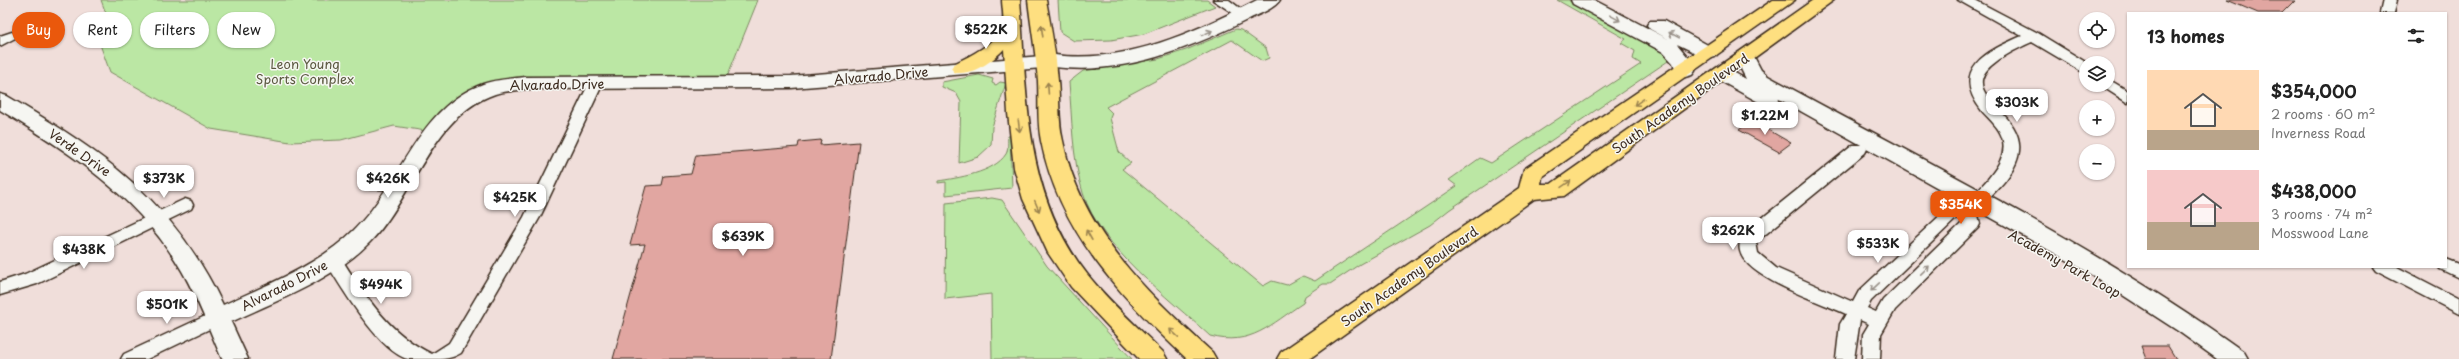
<!DOCTYPE html>
<meta charset="utf-8">
<style>
body{margin:0;font-family:"Playpen Sans",sans-serif;background:#f6f6f6;color:#222;height:100vh;display:flex;flex-direction:column;font-size:15px;white-space:nowrap}
*{box-sizing:border-box;margin:0}
p{font-size:13px;color:#767676}
.icon{flex:none;width:22px;height:22px;fill:none;stroke:currentColor;stroke-width:2;stroke-linecap:round;stroke-linejoin:round}
.map{position:relative;flex:1;overflow:hidden}
.panel{position:absolute;left:2127px;top:12px;width:320px;height:256px;display:flex;flex-direction:column;background:#fff;border-radius:0px;box-shadow:0 1px 3px #0004}
.panel>*{flex:none}
.hud{position:absolute;left:12px;top:12px;width:380px;height:36px;display:flex;gap:8px}
.fabs{position:absolute;left:2079px;top:12px;display:grid;gap:8px}
.fabs a{display:grid;place-items:center;width:36px;height:36px;border-radius:50%;background:#fff;box-shadow:0 1px 3px #0004;font-size:20px}
.price{position:absolute;translate:-50% -34px;padding:0 9px;border-radius:8px;background:#fff;color:#222;font-size:13px;line-height:26px;filter:drop-shadow(0 1px 2px #0008)}
.price::after{content:'';position:absolute;left:50%;top:24px;width:12px;height:9px;margin-left:-6px;background:inherit;clip-path:polygon(0 0,100% 0,50% 100%)}
.price.current{background:#ea580c;color:#fff}
ul{padding:0;list-style:none}
li{display:flex;align-items:center;gap:12px;height:100px;padding:0 20px}
li span{display:grid;place-items:center;flex:none;width:112px;height:80px;border-radius:0px;color:#555}
li>.icon{margin-inline-start:auto}
span .icon{width:48px;height:48px;fill:#fffc;stroke-width:1}
li b{font-size:17px}
h2{display:flex;justify-content:space-between;align-items:center;height:48px;padding:0 20px;font-size:17px}
.tag{padding:0 14px;border-radius:18px;background:#fff;box-shadow:0 1px 3px #0004;font-size:14px;line-height:36px}
.tag.current{background:#ea580c;color:#fff}
.map>svg:first-child{display:block}
.green{fill:#bbe7a4;stroke:#7b8861}
.building{fill:#e1a6a1;stroke:#3b2a1e}
.lines{fill:none;stroke-linecap:round;stroke-linejoin:round}
.street-casing{stroke:#3b2a1e;stroke-width:3}
.secondary-casing{stroke:#3b2a1e;stroke-width:3}
.highway-casing{stroke:#3b2a1e;stroke-width:3}
.street{fill:#f6f6f2;fill-rule:evenodd}
.secondary{fill:#f6f6f2;fill-rule:evenodd}
.highway{fill:#fedf80;fill-rule:evenodd}
.oneway{stroke:#989088}
.oneway2{stroke:#9c844f}
.labels{text-anchor:middle;dominant-baseline:central;stroke-width:3;stroke-linejoin:round;paint-order:stroke}
.park-label{font-size:13px;fill:#5b5940;stroke:#f6f6f2}
.street-label{font-size:13px;fill:#3b2a1e;stroke:#f6f6f2}
</style>
<div class="map">
<svg width="2459" height="359" viewBox="0 0 2459 359">
<rect width="100%" height="100%" fill="#f0deda"/>
<filter id="ink" filterUnits="userSpaceOnUse"><feTurbulence type="fractalNoise" baseFrequency=".025" numOctaves="2"/><feDisplacementMap in="SourceGraphic" scale="8" xChannelSelector="R" yChannelSelector="G"/><feConvolveMatrix kernelMatrix="1 2 1 2 8 2 1 2 1" color-interpolation-filters="sRGB"/></filter>
<g filter="url(#ink)">
<path class="green" d="M101 0H758L727 77 512 78C476 85 446 99 426 131L394 126 341 140 290 142 211 129 110 72 98 39 104 36 117 18 108 19Z
M1058 0H1207L1215 6 1144 34 1111 40 1074 41 1060 32Z
M1557 0H1568L1659 50 1671 59 1449 210 1430 225 1360 264 1330 284H1323L1305 296 1303 303C1271 324 1251 347 1210 336 1169 298 1100 248 1083 193 1072 158 1072 118 1069 82L1083 71 1158 59 1186 50 1236 29 1241 30 1266 48 1269 58 1262 61 1232 40 1106 107 1112 113 1110 118 1119 152 1131 163 1122 169 1263 286 1272 281 1287 285 1303 276 1315 281 1457 186 1449 180 1480 158 1491 163 1641 64 1633 59 1635 51 1621 43 1626 39Z
M979 75 993 79 992 83 996 85 1000 82 1006 83 992 127 991 145 978 157 959 163 961 102 956 93 942 87V82Z
M1008 136H1010L1012 188 946 195V182L938 183V181C957 178 994 173 1006 154 1009 149 1007 141 1008 136Z
M992 198 1002 200 1047 266 1132 359H992L991 294 945 299 946 203Z"/>
<path class="building" d="M2227 0H2295L2282 13H2258Z
M1751 120 1791 143 1779 152 1739 130Z
M821 140 820 145 859 142 831 359H613L645 244 630 245 646 186 662 185 664 176 691 174 696 155 798 147 799 142Z
M2141 346H2168L2176 359H2146Z"/>
<g class="lines">
<g class="street-casing">
<path id="street" d="M1213 0H1229L1249 15 1242 19Z
M1958 0H1975L2038 33 2087 63 2086 74 2032 42C1924 90 2025 102 2019 151 2017 174 1992 194 1977 210L1980 224 1978 228 1895 310 1881 334 1880 359H1862L1863 334 1869 324 1860 320 1854 359H1836L1840 324 1846 314C1821 302 1746 278 1740 251 1738 243 1742 237 1746 231L1853 145H1865L1867 149 1865 153 1756 242 1758 253 1776 268 1853 302 1859 291 1947 209C1969 203 1973 195 1988 179 1997 168 2006 156 2003 141 2001 129 1990 120 1982 111 1949 69 1987 51 2022 36ZM1962 216 1963 222 1883 300 1876 312 1867 308 1871 301 1958 217Z
M2383 0H2397L2394 13H2380Z
M12 32 19 36 0 46V36Z
M596 78 603 83 540 217 461 353C451 359 444 359 433 359 425 359 415 359 408 359 379 352 339 284 324 259L327 255 333 253 339 255C364 294 388 334 432 354L449 343 524 217 589 83Z
M2108 79 2128 91V103L2103 87 2101 85H2108Z
M376 179 405 181 407 185 405 189H370L368 185 370 181Z
M185 199 191 201 193 205 191 209 37 284 0 295V282L25 274Z
M2446 259 2459 264V278L2440 269 2439 267H2446Z
M2373 267H2397L2459 299V314L2376 271Z
M216 311 222 313 225 318 222 323 147 359H121L124 354Z"/>
</g>
<g class="secondary-casing">
<path id="secondary" d="M1257 0H1280C1274 9 1259 14 1249 19 1191 48 1122 76 1055 67L791 88 525 89C515 91 504 91 495 94 431 116 414 197 370 242 333 280 278 300 231 322L248 359H222C209 329 198 299 182 271 140 198 70 152 0 110V94L7 96C104 153 173 200 223 305 267 285 319 265 354 230 401 184 417 108 483 84 496 79 512 79 525 77L791 76 1055 55C1126 64 1195 32 1257 0Z
M1571 0H1594L1670 40 1650 29 1647 25 1650 21H1664L1715 49 1718 53 1715 57 1708 59 1677 44 1692 62 1695 71 1692 75 1685 77 1678 75 1673 63 1663 52 1573 4Z
M1745 51 1752 53 1761 70 1768 76C1929 164 2095 245 2244 352L2248 359H2217L2178 331 2081 268 1779 99 1776 104 1769 106 1762 104 1715 78 1712 74 1715 70 1722 68 1729 70 1746 79 1735 57 1738 53Z"/>
</g>
<g class="highway-casing">
<path id="highway" d="M1002 0H1020C1027 96 1024 194 1087 274 1109 302 1138 327 1163 352L1167 359H1139L1071 287 1048 253 1023 199 1014 168 1008 113 1004 49C993 61 971 77 954 72L951 68 954 64C971 55 995 45 1002 25 1005 19 1002 7 1002 0Z
M1028 0H1046C1051 27 1056 54 1058 81 1060 101 1058 121 1063 141 1081 231 1147 293 1212 352L1216 359H1187C1122 298 1059 232 1041 141 1037 122 1039 101 1038 81 1036 54 1031 27 1028 0Z
M1773 0H1795L1542 177 1541 184H1551L1813 0H1834L1564 196 1534 199 1309 359H1277L1281 352 1519 188 1524 169Z"/>
</g>
<use href="#street" class="street"/>
<use href="#secondary" class="secondary"/>
<use href="#highway" class="highway"/>
</g>
<defs><path id="oneway-shaft" d="M-6 0H5M1.5-3L5.5 0L1.5 3" fill="none" stroke-width="1.6" stroke-linecap="round" stroke-linejoin="round"/></defs>
<g class="oneway">
<use href="#oneway-shaft" transform="translate(1615 18) rotate(29)"/>
<use href="#oneway-shaft" transform="translate(1207 33) rotate(-25)"/>
<use href="#oneway-shaft" transform="translate(1674 35) rotate(-152)"/>
<use href="#oneway-shaft" transform="translate(1925 270) rotate(-44)"/>
<use href="#oneway-shaft" transform="translate(1875 287) rotate(137)"/>
</g>
<g class="oneway2">
<use href="#oneway-shaft" transform="translate(1042 31) rotate(-98)"/>
<use href="#oneway-shaft" transform="translate(1048 88) rotate(-94)"/>
<use href="#oneway-shaft" transform="translate(1639 102) rotate(146)"/>
<use href="#oneway-shaft" transform="translate(1019 126) rotate(83)"/>
<use href="#oneway-shaft" transform="translate(1566 184) rotate(-35)"/>
<use href="#oneway-shaft" transform="translate(1037 206) rotate(67)"/>
<use href="#oneway-shaft" transform="translate(1089 235) rotate(-119)"/>
<use href="#oneway-shaft" transform="translate(1174 333) rotate(-137)"/>
</g>
</g>
<g class="labels">
<g class="park-label">
<text x="305" y="63">Leon Young<tspan x="305" dy="15">Sports Complex</tspan></text>
</g>
<g class="street-label">
<text transform="translate(881 75) rotate(-5)">Alvarado Drive</text>
<text transform="translate(557 84) rotate(-1)">Alvarado Drive</text>
<text transform="translate(1680 103) rotate(-35)">South Academy Boulevard</text>
<text transform="translate(80 152) rotate(35)">Verde Drive</text>
<text transform="translate(2065 263) rotate(29)">Academy Park Loop</text>
<text transform="translate(1409 276) rotate(-35)">South Academy Boulevard</text>
<text transform="translate(284 285) rotate(-27)">Alvarado Drive</text>
</g>
</g>
</svg>
<div class="fabs">
<a><svg class="icon" aria-label="locate" viewBox="0 0 24 24"><circle cx="12" cy="12" r="6"/><path d="M12 2v4M12 18v4M2 12h4M18 12h4"/></svg></a>
<a><svg class="icon" aria-label="layers" viewBox="0 0 24 24"><path d="M12 4l9 5-9 5-9-5zM3 14l9 5 9-5"/></svg></a>
<a>+</a>
<a>−</a>
</div>
<b class="price" style="left:986px;top:50px">$522K</b>
<b class="price" style="left:2017px;top:123px">$303K</b>
<b class="price" style="left:1765px;top:136px">$1.22M</b>
<b class="price" style="left:164px;top:199px">$373K</b>
<b class="price" style="left:388px;top:199px">$426K</b>
<b class="price" style="left:515px;top:218px">$425K</b>
<b class="price current" style="left:1961px;top:225px">$354K</b>
<b class="price" style="left:1733px;top:251px">$262K</b>
<b class="price" style="left:743px;top:257px">$639K</b>
<b class="price" style="left:1878px;top:264px">$533K</b>
<b class="price" style="left:84px;top:270px">$438K</b>
<b class="price" style="left:381px;top:305px">$494K</b>
<b class="price" style="left:167px;top:325px">$501K</b>
<div class="hud">
<a class="tag current">Buy</a>
<a class="tag">Rent</a>
<a class="tag">Filters</a>
<a class="tag">New</a>
</div>
<section class="panel">
<h2>13 homes<svg class="icon" aria-label="filters" viewBox="0 0 24 24"><path d="M4 7h16M4 17h16"/><circle cx="9" cy="7" r="2"/><circle cx="15" cy="17" r="2"/></svg></h2>
<ul>
<li><span style="background:linear-gradient(#ffd9b3 75%,#b9a48a 0)"><svg class="icon" aria-label="home" viewBox="0 0 24 24"><path d="M3 11l9-7 9 7M6 9v11h12V9"/></svg></span><div><b>$354,000</b><p>2 rooms · 60 m²</p><p>Inverness Road</p></div></li>
<li><span style="background:linear-gradient(#f6c9c9 65%,#b9a48a 0)"><svg class="icon" aria-label="home" viewBox="0 0 24 24"><path d="M3 11l9-7 9 7M6 9v11h12V9"/></svg></span><div><b>$438,000</b><p>3 rooms · 74 m²</p><p>Mosswood Lane</p></div></li>
</ul>
</section>
</div>
